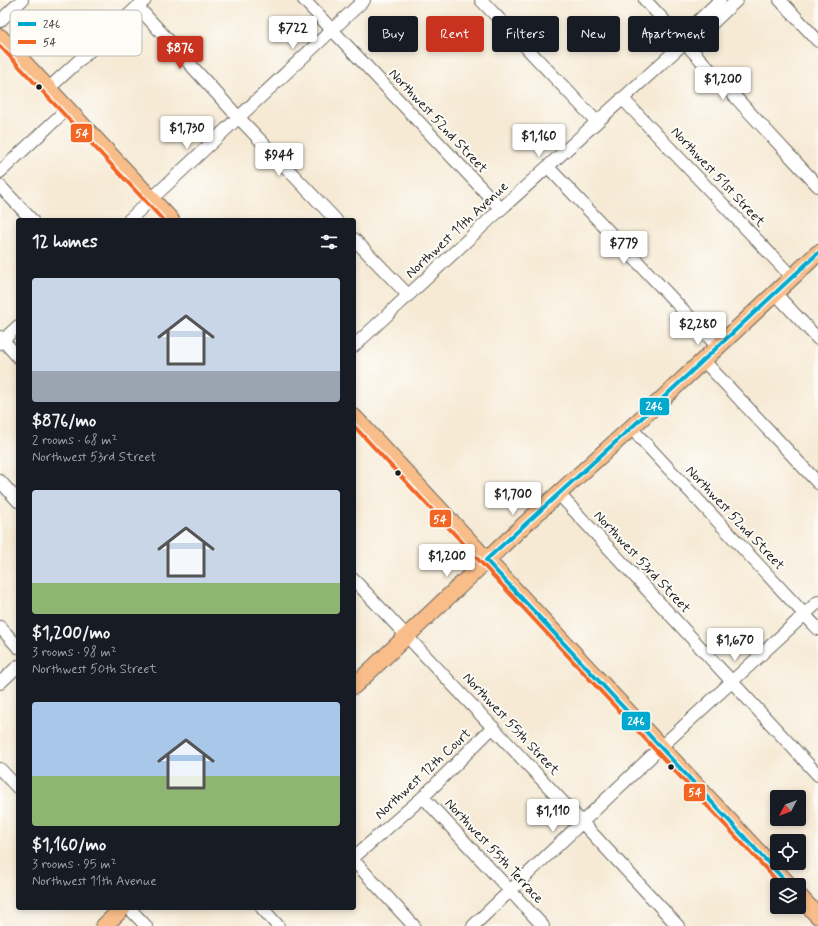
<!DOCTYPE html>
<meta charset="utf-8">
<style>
body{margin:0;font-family:Mynerve,sans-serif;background:#20242c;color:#f1f3f6;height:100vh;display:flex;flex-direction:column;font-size:15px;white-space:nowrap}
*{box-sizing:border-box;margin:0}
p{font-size:13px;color:#9ea1a6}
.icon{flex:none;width:22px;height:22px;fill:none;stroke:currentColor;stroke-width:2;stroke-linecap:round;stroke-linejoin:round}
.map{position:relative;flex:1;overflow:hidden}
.sheet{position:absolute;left:16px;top:218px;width:340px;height:692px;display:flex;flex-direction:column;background:#171b24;border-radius:4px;box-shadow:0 2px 6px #0003}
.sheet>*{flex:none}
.guide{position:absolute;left:368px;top:16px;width:380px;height:36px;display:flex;gap:8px}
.needle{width:26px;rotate:229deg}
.buttons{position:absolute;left:770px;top:790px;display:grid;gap:8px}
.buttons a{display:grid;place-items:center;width:36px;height:36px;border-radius:4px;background:#171b24;box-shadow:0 2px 6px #0003;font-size:20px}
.price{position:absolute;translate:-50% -34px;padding:0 9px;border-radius:4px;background:#fff;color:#222;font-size:13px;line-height:26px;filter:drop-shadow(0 1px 2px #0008)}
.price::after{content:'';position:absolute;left:50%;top:24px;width:12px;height:9px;margin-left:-6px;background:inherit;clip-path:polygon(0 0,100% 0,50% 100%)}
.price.selected{background:#c8321e;color:#fff}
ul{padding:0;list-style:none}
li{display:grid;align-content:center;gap:8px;height:212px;padding:0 16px}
li span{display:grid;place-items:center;height:124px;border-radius:4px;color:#555}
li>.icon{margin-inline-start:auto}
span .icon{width:72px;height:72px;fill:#fffc;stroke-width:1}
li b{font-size:17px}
h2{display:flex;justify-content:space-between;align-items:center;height:48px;padding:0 16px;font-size:17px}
.pill{padding:0 14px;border-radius:4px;background:#171b24;box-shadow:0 2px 6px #0003;font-size:14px;line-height:36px}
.pill.selected{background:#c8321e;color:#fff}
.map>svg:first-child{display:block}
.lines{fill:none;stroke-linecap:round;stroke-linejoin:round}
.minor-casing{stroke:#68645d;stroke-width:14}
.major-casing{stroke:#68645d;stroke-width:18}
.minor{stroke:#fff;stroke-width:12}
.major{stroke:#f8bd89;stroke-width:16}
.bus-1-casing{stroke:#fdfcf7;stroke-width:7}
.bus-2-casing{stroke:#fdfcf7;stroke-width:7}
.bus-1{stroke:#00a9ce;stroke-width:4}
.bus-2{stroke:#f26522;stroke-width:4}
.bus-dot{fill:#1c1c1c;stroke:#fdfcf7;stroke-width:1.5}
.labels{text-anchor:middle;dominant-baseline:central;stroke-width:4;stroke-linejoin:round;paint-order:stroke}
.street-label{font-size:14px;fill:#1c1c1c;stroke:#fdfcf7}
.key{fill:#fdfcf7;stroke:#bab9b5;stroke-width:1}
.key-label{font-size:11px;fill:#1c1c1c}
.line-badge{stroke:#fdfcf7;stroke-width:1.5}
.badge-label{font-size:11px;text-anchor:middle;font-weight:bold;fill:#fff}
</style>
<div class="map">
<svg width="818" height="926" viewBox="0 0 818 926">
<rect width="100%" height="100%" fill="#fdfcf7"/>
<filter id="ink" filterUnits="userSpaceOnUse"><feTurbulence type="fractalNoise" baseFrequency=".025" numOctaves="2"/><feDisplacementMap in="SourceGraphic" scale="8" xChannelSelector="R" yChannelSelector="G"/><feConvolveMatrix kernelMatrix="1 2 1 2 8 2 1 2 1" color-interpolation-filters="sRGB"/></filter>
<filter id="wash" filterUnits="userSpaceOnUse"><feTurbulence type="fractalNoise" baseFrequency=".012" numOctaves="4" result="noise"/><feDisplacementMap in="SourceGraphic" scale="16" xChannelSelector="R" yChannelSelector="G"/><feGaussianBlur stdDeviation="0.9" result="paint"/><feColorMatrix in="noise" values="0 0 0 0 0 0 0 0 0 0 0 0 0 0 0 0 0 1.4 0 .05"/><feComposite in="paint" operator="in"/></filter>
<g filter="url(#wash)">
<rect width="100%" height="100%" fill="#f6ead5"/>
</g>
<g filter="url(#ink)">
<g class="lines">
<g class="minor-casing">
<path id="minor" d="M304 0 501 209
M481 0 597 122
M645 0 818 186
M780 0 818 41
M138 7 239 118 336 220
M0 21 22 0
M688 39 698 37 737 0
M48 89 145 0
M622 98 792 277
M548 167 717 346
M0 172 67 109
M0 186 32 220
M129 220 364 0
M354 239 408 295
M775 293 818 339
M0 337 18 357
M0 343 18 326
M354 346 490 219 685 42 688 39 691 28 720 0
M703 360 818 483
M631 428 818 629
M0 481 18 501
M558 493 818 775
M354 580 577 817 678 926
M0 627 18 647
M0 683 18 666
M0 769 18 788
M423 797 543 926
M354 857 423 797 493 727
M354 861 414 926
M129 908 146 926
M262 908 278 926
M473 926 661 747 818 602"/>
</g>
<g class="major-casing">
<path id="major" d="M0 37 171 220
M354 417 789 885
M354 686 525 524 631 428 818 253
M799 896 818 916
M104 926 123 908"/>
</g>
<use href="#minor" class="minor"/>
<use href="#major" class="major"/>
<g class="bus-1-casing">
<path id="bus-1" d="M789 885 486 560 631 428 818 253"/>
</g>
<g class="bus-2-casing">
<path id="bus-2" d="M0 46 163 220
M354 426 781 885"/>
</g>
<use href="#bus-1" class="bus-1"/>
<use href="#bus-2" class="bus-2"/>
</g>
</g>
<g class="bus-dot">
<circle cx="39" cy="87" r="3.5"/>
<circle cx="398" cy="473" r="3.5"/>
<circle cx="671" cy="767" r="3.5"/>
</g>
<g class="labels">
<g class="street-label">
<text transform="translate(438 121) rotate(47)">Northwest 52nd Street</text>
<text transform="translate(718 177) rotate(47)">Northwest 51st Street</text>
<text transform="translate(457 230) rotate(-43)">Northwest 11th Avenue</text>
<text transform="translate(735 518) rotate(47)">Northwest 52nd Street</text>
<text transform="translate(642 562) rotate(47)">Northwest 53rd Street</text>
<text transform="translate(511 724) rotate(47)">Northwest 55th Street</text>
<text transform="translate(423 774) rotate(-43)">Northwest 12th Court</text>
<text transform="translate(494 851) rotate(47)">Northwest 55th Terrace</text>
</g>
</g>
<rect x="10" y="10" width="132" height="46" rx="6" class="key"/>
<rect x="18" y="22" width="18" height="4" fill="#00a9ce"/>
<rect x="18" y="40" width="18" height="4" fill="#f26522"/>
<g class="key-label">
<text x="43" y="28">246</text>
<text x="43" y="46">54</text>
</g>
<g class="line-badge">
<rect x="70" y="123" width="23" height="20" rx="4" fill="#f26522"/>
<rect x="639" y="397" width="31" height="19" rx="4" fill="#00a9ce"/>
<rect x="429" y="509" width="23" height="19" rx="4" fill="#f26522"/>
<rect x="621" y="711" width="30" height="20" rx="4" fill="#00a9ce"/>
<rect x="683" y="783" width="23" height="19" rx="4" fill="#f26522"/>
</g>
<g class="badge-label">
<text x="82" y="137">54</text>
<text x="654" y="410">246</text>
<text x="440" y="523">54</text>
<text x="636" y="725">246</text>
<text x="695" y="796">54</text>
</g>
</svg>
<div class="buttons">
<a><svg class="needle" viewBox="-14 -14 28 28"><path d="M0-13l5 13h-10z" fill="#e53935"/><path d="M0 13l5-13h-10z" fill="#9ea1a6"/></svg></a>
<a><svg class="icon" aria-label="locate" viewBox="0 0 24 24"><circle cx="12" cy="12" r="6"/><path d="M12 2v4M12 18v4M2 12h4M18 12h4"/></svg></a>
<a><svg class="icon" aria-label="layers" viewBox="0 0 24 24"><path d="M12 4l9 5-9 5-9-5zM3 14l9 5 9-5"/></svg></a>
</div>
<b class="price" style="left:293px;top:50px">$722</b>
<b class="price selected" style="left:180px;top:70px">$876</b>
<b class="price" style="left:723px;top:101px">$1,200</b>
<b class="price" style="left:187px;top:150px">$1,730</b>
<b class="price" style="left:539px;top:158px">$1,160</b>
<b class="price" style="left:279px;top:177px">$944</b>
<b class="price" style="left:624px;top:265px">$779</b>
<b class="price" style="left:698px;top:346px">$2,280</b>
<b class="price" style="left:513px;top:516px">$1,700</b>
<b class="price" style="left:447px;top:578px">$1,200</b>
<b class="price" style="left:735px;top:662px">$1,670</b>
<b class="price" style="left:553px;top:833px">$1,110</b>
<div class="guide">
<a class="pill">Buy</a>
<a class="pill selected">Rent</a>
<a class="pill">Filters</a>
<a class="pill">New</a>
<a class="pill">Apartment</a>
</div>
<section class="sheet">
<h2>12 homes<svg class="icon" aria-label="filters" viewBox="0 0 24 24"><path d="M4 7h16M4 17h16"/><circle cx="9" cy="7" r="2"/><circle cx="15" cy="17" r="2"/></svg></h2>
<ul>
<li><span style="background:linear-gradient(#c9d6e8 75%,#9aa5b1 0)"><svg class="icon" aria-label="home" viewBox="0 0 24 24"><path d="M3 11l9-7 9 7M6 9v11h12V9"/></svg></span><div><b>$876/mo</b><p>2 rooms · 68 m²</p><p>Northwest 53rd Street</p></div></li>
<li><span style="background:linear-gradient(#c9d6e8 75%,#8fb573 0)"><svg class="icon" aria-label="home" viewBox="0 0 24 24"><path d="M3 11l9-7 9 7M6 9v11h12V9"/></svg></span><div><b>$1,200/mo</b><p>3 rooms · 98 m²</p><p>Northwest 50th Street</p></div></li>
<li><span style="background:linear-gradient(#a9c7e8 60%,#8fb573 0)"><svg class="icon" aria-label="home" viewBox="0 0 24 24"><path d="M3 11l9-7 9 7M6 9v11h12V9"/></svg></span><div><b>$1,160/mo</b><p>3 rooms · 95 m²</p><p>Northwest 11th Avenue</p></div></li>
</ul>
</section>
</div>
